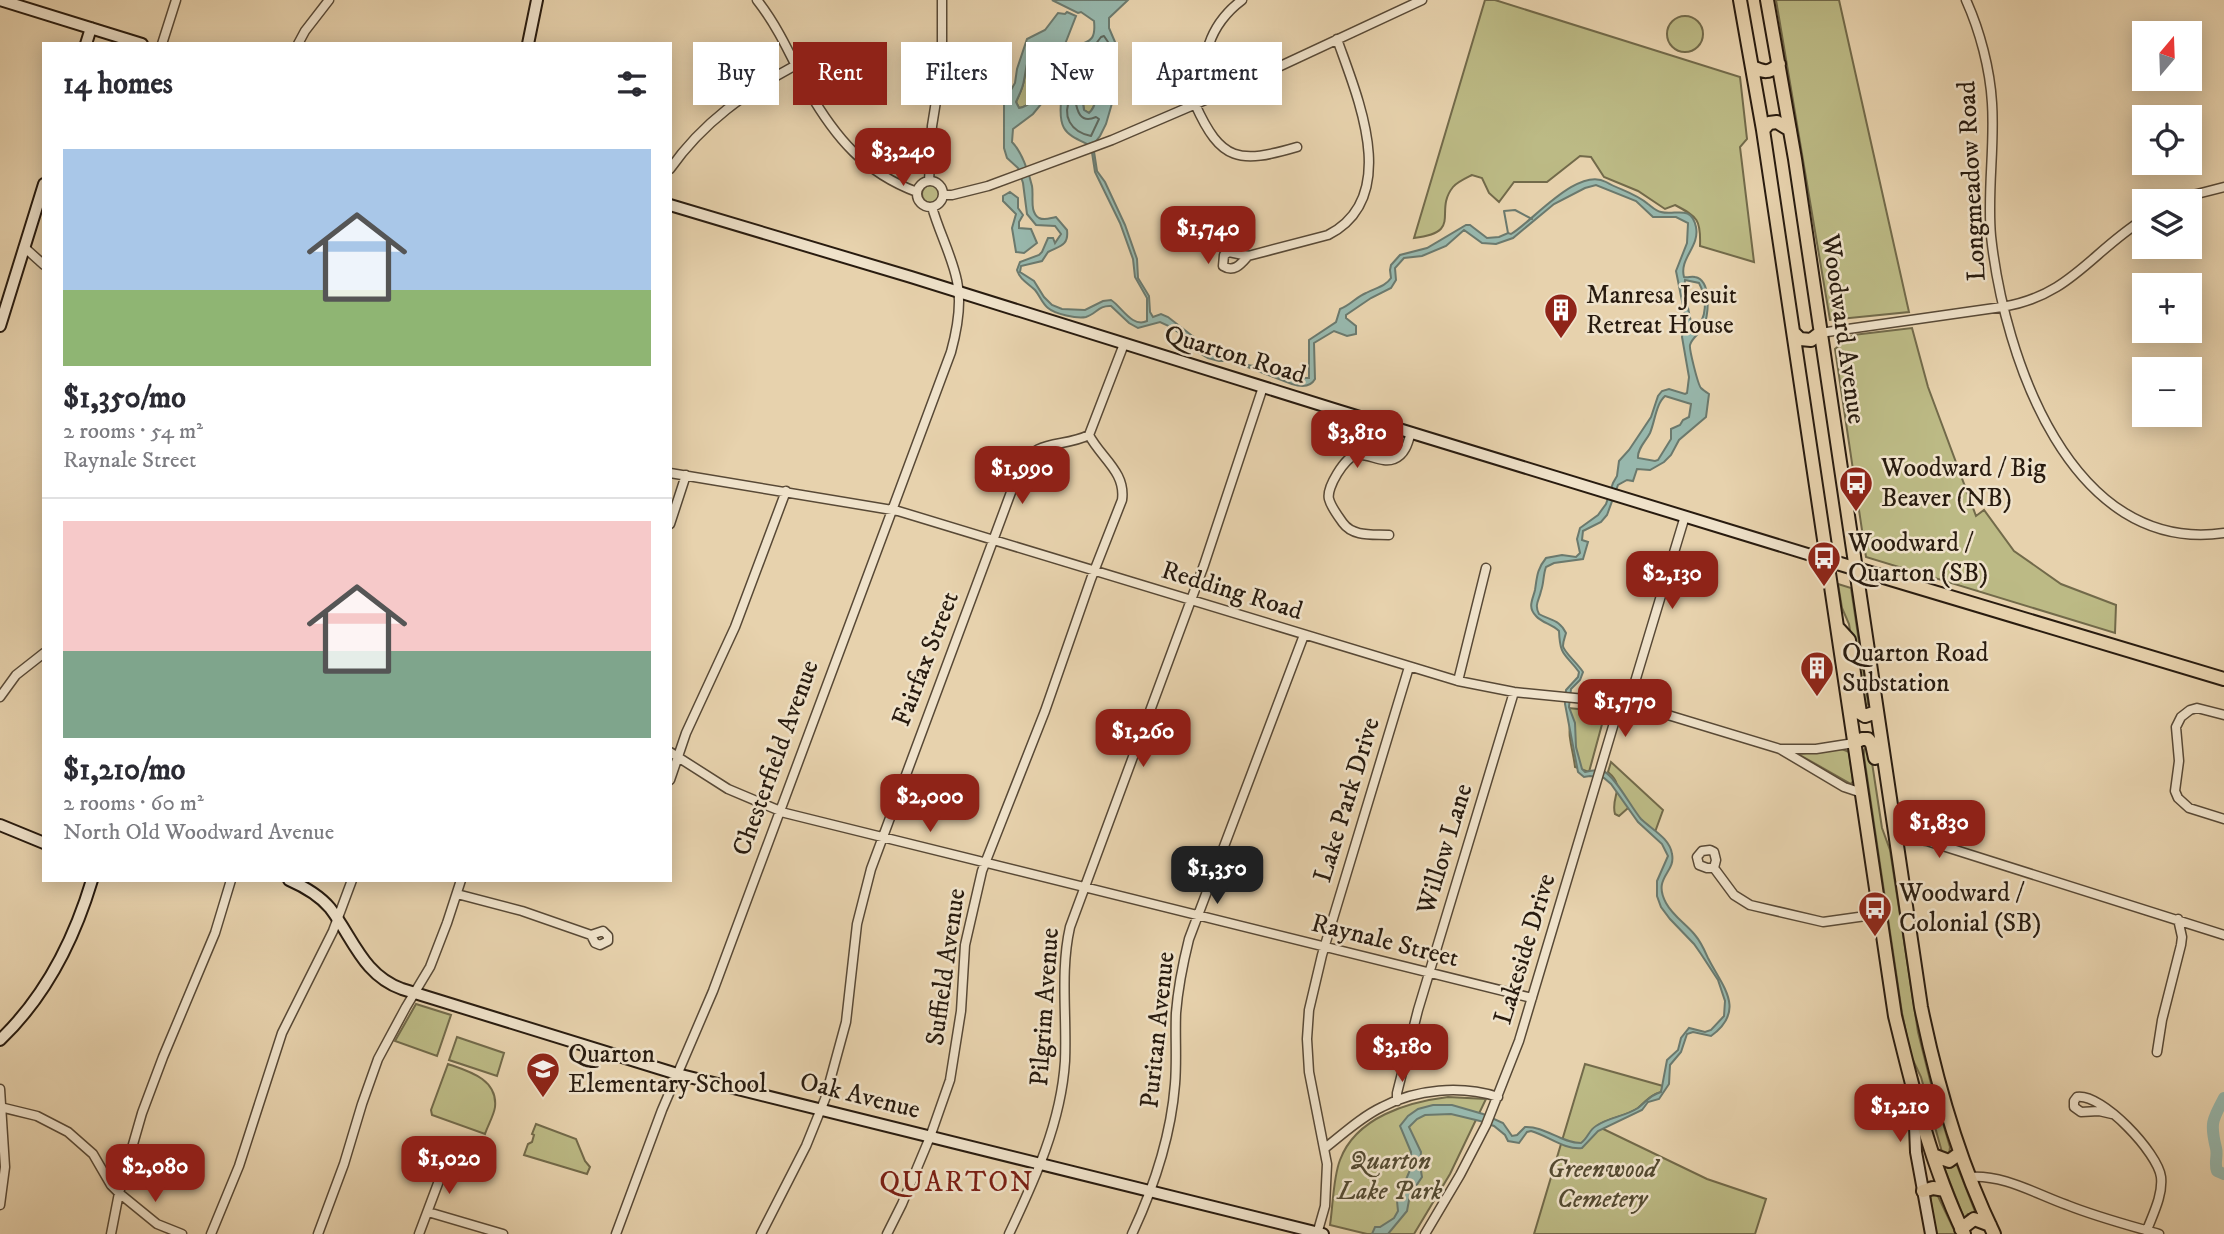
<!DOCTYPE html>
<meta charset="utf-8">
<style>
body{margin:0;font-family:"IM FELL DW Pica",serif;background:#f7f7f7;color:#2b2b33;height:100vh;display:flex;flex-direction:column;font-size:26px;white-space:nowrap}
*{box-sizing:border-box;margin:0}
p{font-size:23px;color:#7c7c81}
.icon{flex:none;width:38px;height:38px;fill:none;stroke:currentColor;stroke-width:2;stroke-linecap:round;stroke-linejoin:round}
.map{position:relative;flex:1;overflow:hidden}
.side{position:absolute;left:42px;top:42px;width:630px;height:840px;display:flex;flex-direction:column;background:#fff;border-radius:0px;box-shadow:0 4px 18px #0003}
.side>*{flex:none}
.hud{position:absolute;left:693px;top:42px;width:665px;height:63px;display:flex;gap:14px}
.needle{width:46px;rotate:19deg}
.tools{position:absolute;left:2132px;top:21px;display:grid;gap:14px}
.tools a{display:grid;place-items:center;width:70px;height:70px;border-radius:0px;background:#fff;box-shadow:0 4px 18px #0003;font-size:35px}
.price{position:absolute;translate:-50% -60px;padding:0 16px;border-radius:14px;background:#8f2418;color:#fff;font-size:23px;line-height:46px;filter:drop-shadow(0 2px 4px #0008)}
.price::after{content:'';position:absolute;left:50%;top:42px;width:21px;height:16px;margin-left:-10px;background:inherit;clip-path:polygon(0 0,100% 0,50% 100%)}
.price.active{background:#222;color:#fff}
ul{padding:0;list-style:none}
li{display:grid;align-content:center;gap:14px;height:371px;padding:0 21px}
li+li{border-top:2px solid #e1e1e2}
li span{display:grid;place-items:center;height:217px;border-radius:0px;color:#555}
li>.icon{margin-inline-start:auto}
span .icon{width:126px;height:126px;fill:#fffc;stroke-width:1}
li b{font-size:30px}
h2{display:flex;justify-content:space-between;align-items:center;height:84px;padding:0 21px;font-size:30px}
.pill{padding:0 24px;border-radius:0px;background:#fff;box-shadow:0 4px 18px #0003;font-size:24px;line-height:63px}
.pill.active{background:#8f2418;color:#fff}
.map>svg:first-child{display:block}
.green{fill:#bcba85;stroke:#726a4a;stroke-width:2}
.water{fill:#97b7ac;stroke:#6b796d;stroke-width:2;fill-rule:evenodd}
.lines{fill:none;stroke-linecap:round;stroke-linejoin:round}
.shore{stroke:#60695e;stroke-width:2}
.stream{stroke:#6b796d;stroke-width:2}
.river{stroke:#97b7ac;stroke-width:12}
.street-casing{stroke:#584936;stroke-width:11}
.secondary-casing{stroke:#281b0f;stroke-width:14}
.primary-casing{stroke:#281b0f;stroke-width:16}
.street{stroke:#efe2ca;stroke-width:8}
.secondary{stroke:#efe2ca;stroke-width:10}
.primary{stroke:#e7d2ad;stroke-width:12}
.labels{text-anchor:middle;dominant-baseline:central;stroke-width:5;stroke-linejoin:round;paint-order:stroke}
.street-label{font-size:26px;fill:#281b0f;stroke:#efe2ca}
.poi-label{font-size:26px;fill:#281b0f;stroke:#efe2ca;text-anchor:start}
.park-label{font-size:26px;font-style:italic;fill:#544b32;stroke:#efe2ca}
.neighbourhood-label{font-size:28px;letter-spacing:2px;fill:#7a1f14;stroke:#efe2ca}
</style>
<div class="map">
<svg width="2224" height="1234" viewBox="0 0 2224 1234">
<rect width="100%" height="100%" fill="#e7d2ad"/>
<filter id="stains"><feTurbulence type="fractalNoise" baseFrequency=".00286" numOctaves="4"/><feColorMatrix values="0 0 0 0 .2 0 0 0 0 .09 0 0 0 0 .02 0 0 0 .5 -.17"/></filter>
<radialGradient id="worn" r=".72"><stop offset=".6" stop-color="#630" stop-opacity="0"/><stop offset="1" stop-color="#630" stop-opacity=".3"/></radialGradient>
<path class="green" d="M1485 0H1495L1740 77 1747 139 1740 147 1754 262 1700 246C1701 220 1698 217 1675 205L1665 209 1638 191 1604 177 1591 157 1580 156 1547 182H1514L1499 202 1489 193 1482 178 1472 175C1466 178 1457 182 1453 187 1433 212 1464 232 1414 238Z
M1776 0H1839L1909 312 1830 320Z
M1667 34a18 18 0 1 1 36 0a18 18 0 1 1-36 0Z
M1047 45 1056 51C1050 70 1041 104 1019 108L1016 102C1019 95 1023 88 1024 80 1028 61 1025 52 1047 45Z
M1091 87 1094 88C1097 96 1096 107 1089 113L1084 110 1082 97 1084 91Z
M922 194a9 9 0 1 1 18 0a9 9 0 1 1-18 0Z
M1912 328 1928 387 1976 516 1984 510 2014 551 2061 584 2116 605 2115 633 1866 557 1835 349 1853 335Z
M1838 584 1851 588 1868 702 1866 707H1863L1861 702 1849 624 1842 608Z
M1568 708 1599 711 1604 717 1589 772 1575 767C1574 757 1571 747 1570 738 1568 727 1573 718 1568 708Z
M1866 747 1869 749 1871 756 1882 828 1890 850 1918 1032 1930 1080 1950 1147 1949 1155 1942 1152 1921 1077 1911 1056 1902 1013 1864 756V750Z
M1842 749 1849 752 1853 781 1851 784 1798 754Z
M1611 762 1663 810 1655 832 1628 808 1619 816 1615 814C1610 796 1627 788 1608 772Z
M416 1004 451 1015 437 1056 395 1041Z
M457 1037 504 1053 497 1076 449 1060Z
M448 1064C468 1071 498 1079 495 1107 494 1115 488 1125 485 1134L432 1115 431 1110Z
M1585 1064 1663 1086 1661 1092C1650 1095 1646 1101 1638 1108 1625 1117 1609 1117 1597 1126L1707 1179 1766 1199 1755 1234H1534Z
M1448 1097 1486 1099 1450 1174 1414 1234H1367L1330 1225C1333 1206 1333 1178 1340 1160 1356 1117 1408 1102 1448 1097Z
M536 1124 576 1139 585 1161 590 1167 587 1174 524 1155 528 1144 532 1142 534 1135 532 1134Z
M1956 1163 1976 1214H1968L1964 1218 1944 1167Z
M1936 1192 1956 1234H1935L1930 1194Z"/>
<path class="water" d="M1052 0H1128L1109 18V28L1115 42 1112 67 1115 93 1106 124 1100 136 1093 145 1097 171 1105 182 1125 225 1137 259 1138 278 1149 296 1150 312 1153 317 1161 314 1168 317 1204 345 1205 351 1208 355 1234 357 1247 365 1262 367 1293 378H1309V340L1336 322 1340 309C1351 305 1356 297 1366 293 1375 288 1385 287 1391 278L1390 270 1391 265 1400 255 1427 248 1466 225H1470L1487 238 1499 237 1508 233 1511 234C1532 222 1578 166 1606 182 1620 190 1635 193 1648 204 1652 207 1656 211 1661 212 1675 216 1691 204 1696 227 1700 247 1679 258 1684 277 1688 278 1691 276 1695 277 1712 280 1709 317 1703 328 1699 334 1692 338 1690 345 1689 349 1698 385 1701 388 1703 390 1706 392 1709 394L1706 417 1679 440 1671 455 1664 462 1650 470 1637 469 1633 481 1627 480 1618 485 1607 515 1601 522 1583 531 1582 540 1588 542 1583 559 1554 563 1546 567C1543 575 1544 583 1541 591 1539 601 1534 604 1539 614 1551 621 1559 619 1566 633 1565 637 1563 641 1563 646 1563 651 1578 664 1583 672L1580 680 1571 689 1569 707 1575 723 1576 747 1582 769 1585 772C1592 770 1599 769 1605 772 1616 778 1631 807 1641 819 1651 829 1670 838 1672 854 1676 873 1652 877 1666 903 1673 916 1686 924 1695 935 1701 942 1704 949 1708 958 1722 986 1747 1010 1711 1036L1693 1032 1687 1034 1681 1052 1670 1065 1669 1084 1659 1099 1648 1102 1642 1110 1598 1131 1582 1148C1564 1150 1549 1136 1531 1131L1527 1132 1519 1143 1508 1141 1505 1135 1494 1126 1480 1121 1451 1114 1425 1115 1417 1119 1409 1127 1421 1152 1420 1165 1422 1177 1410 1195 1407 1211 1388 1234H1372L1375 1227H1380L1394 1218 1398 1211 1397 1201 1410 1170 1411 1152 1400 1126 1408 1116 1418 1109 1433 1105H1452L1483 1114 1503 1123 1512 1136 1517 1135 1525 1127C1545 1126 1561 1143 1581 1143 1588 1138 1589 1130 1596 1126 1609 1117 1624 1117 1638 1108 1646 1102 1650 1095 1661 1092L1667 1060 1678 1050 1681 1038 1689 1028 1705 1032 1711 1030 1724 1016 1725 1001 1718 980 1701 954 1694 944 1670 919 1661 907 1657 896V881L1668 856 1662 844 1638 822 1611 784 1604 778 1590 776 1584 777 1578 772 1565 704 1566 690 1578 677 1579 672C1565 653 1560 657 1559 631 1552 624 1542 623 1536 616 1527 607 1533 599 1535 590 1537 577 1537 569 1546 558L1562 555 1576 557 1580 553 1577 539 1580 528 1598 515 1606 504 1613 483 1617 476 1619 461 1629 450 1651 417 1658 396 1662 391 1669 389 1685 394 1687 393 1689 377 1682 337 1685 316 1676 271 1687 243 1688 223 1676 217H1653L1636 201 1596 185 1585 188 1554 204 1513 238 1496 244 1482 243 1464 230 1446 246 1422 256 1404 258 1395 268 1396 280 1391 288 1371 298 1346 315V318L1356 326V334L1347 336 1334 331 1314 343 1315 379C1310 388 1301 387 1292 384L1232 361H1219L1208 358 1196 351 1186 338 1171 327 1160 322 1138 328 1129 323 1111 306C1099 305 1096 314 1086 317 1077 319 1055 314 1048 308 1042 303 1040 296 1035 290 1028 283 1020 280 1017 270L1020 262 1039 255 1042 252 1048 238H1053L1055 243 1061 234 1055 226 1036 225 1027 214 1023 183 1018 168 1007 158 1004 148V102L1015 83 1017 69 1027 39 1045 30 1058 13 1065 14 1067 12 1076 16 1042 103 1033 114 1013 129 1012 142C1021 151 1029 172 1032 186 1034 196 1029 212 1039 218 1045 221 1050 218 1056 217L1067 230C1069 246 1059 246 1048 252L1042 261 1021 266 1020 272 1034 281 1044 297 1052 305 1062 309 1085 310 1103 301 1111 300C1122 307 1132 328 1147 321V298L1135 277 1133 259 1120 223 1095 172 1091 146C1082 141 1069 137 1064 128 1056 115 1064 67 1072 53 1081 37 1097 49 1094 21L1081 12 1078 13ZM1047 45 1056 51C1050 70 1041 104 1019 108L1016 102C1019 95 1023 88 1024 80 1028 61 1025 52 1047 45ZM1091 87 1094 88C1097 96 1096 107 1089 113L1084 110 1082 97 1084 91ZM1685 280 1699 283C1707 298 1708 319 1694 330 1690 323 1684 289 1685 280ZM1665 396 1691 404 1689 417 1683 420 1680 425 1671 429V439L1658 460 1655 461 1638 458C1637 449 1646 441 1650 433 1655 421 1656 404 1665 396Z
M1010 192 1018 198V208L1023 215 1019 222V228L1031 229 1037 243 1024 253 1016 252 1012 228 1016 214 1003 201V196Z"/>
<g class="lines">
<path class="shore" d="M1104 36 1108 42 1105 67 1107 86 1103 88C1094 77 1083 79 1076 91H1072L1071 82 1078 56 1092 49 1101 37Z
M1071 97 1075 99C1077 111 1080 124 1096 117L1099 119 1091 136C1071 132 1061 116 1071 97Z"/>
<path class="stream" d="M1508 233 1504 211 1515 210 1532 219"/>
<path class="river" d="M2224 1098C2212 1120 2210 1124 2216 1148 2218 1156 2214 1163 2217 1171L2224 1174"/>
<g class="street-casing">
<path id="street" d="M757 0C779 28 792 59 808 90 835 137 865 173 917 192
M1966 0C1980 31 1990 69 1992 103 1995 147 1987 191 1991 236 2004 356 2070 555 2224 533
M162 44 176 0
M298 44 305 31 329 0
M1209 99C1197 61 1210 24 1242 0
M1195 104C1221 162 1239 164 1297 147
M670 169C703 122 746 92 796 65
M917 194a13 13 0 1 1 26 0a13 13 0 1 1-26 0Z
M929 181 932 126 942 64V0
M944 195H952L988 186 1112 140 1231 89 1422 0
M2179 201 2197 194 2224 187
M24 247 44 265
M1248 256C1241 264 1234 273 1223 266L1224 255 1229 252 1248 256 1328 235C1402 197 1357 96 1337 39
M1820 333 2002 307C2070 296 2091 252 2144 219
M670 473 898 511 1458 681 1514 692 1605 701 1658 712 1780 749 1844 787 1862 793
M670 524 686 475
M1389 535C1373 534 1353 537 1343 523 1338 516 1331 507 1329 499 1326 488 1345 457 1356 455 1369 453 1382 464 1394 459 1405 455 1408 443 1411 432
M1458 681 1486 568
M0 697 16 675 44 653
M1628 705 1685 516
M2224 715 2197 708 2190 710 2181 717 2176 727 2179 761 2175 791 2178 798 2189 808 2224 819
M1780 749H1816L1854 743
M670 752 728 789 785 813 1532 998
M670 780 686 733 735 627 786 491
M1895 837 1927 841 2224 935
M1714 868H1707L1699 865 1697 857 1702 851 1710 850 1714 852 1716 860 1714 868 1734 895 1750 905 1823 922 1880 914
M457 894 522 911 591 935 595 943 600 945 608 941V936L603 931 591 935
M2157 1052 2162 1020 2181 945 2182 937 2178 919
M0 1089 5 1167 0 1205
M1397 1101V1093L1418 1010 1514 692
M0 1107 37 1116 68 1132 93 1154 111 1185 119 1193 157 1224 182 1234
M2112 1114 2099 1111 2081 1112 2074 1107V1101L2077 1097C2102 1093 2158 1153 2161 1177 2163 1195 2153 1214 2147 1230
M1325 1148C1343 1134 1361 1117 1382 1107 1416 1089 1461 1085 1498 1097
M1969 1177C2003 1174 2036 1194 2067 1205 2097 1217 2128 1225 2159 1234
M428 1212 503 1234
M111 1234 119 1193 142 1113 163 1057 215 933 231 880
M211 1234 239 1166 282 1033 333 931 352 880
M318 1234 344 1164 362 1104 378 1059 406 1007 430 967 447 923 461 880
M419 1234 443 1170
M616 1234 662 1110 713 991 951 352C957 330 962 303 957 281 952 256 939 232 932 207
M761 1234 806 1146 825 1099 846 1022 857 924 871 869 1020 468C1035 438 1063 448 1089 435L1124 344
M887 1234 902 1204 930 1137 950 1080 961 1011 965 945 982 871 1045 711 1091 579 1122 500C1126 472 1101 458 1089 435
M1009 1234C1035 1179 1061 1123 1065 1061 1067 1016 1060 971 1070 927L1204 565 1263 387
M1132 1234C1154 1187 1171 1135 1175 1084 1177 1060 1175 1037 1176 1013 1178 988 1183 963 1189 939L1304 635
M1317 1234 1325 1206 1327 1164 1309 1072 1307 1039 1309 1010 1322 955 1409 667
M1425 1234 1460 1175 1486 1125 1519 1041 1620 703"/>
</g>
<g class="secondary-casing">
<path id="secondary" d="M0 0 142 44
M86 44 91 28
M528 44 537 0
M670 205 911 277 1337 410 1827 560
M0 326 44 184
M0 825 44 843
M289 880C305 887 319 895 330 908 353 938 363 975 402 989L677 1074 1323 1234
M0 1040C46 996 74 940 92 880
M1914 1101 1916 1152 1931 1234"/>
</g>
<g class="primary-casing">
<path id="primary" d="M1740 0 1763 130 1895 1016C1913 1090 1931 1165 1964 1234
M1767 0 1795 159 1921 1007C1937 1085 1959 1162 1994 1234
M1752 67C1764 72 1769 74 1779 64
M1763 130 1769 123 1777 122 1790 130
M1794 333 1800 339 1811 340 1820 333
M1827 560 2224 679
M1838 628 1849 640 1860 713 1865 716 1876 712
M1854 743 1862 739H1868L1872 744 1875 758
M1933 1155 1949 1161 1960 1153
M1923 1191 1933 1188 1945 1190
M1961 1229 1974 1219 1990 1225"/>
</g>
<use href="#street" class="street"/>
<use href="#secondary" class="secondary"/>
<use href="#primary" class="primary"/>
</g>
<defs>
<g id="building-pin" transform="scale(1.75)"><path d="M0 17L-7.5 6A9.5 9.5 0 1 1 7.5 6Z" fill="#8f2418" stroke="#efe2ca"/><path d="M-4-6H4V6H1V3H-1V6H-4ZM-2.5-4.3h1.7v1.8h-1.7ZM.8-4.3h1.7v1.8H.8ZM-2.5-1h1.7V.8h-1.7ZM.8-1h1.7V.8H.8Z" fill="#fff"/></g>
<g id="bus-pin" transform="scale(1.75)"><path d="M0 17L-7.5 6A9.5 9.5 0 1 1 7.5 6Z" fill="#8f2418" stroke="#efe2ca"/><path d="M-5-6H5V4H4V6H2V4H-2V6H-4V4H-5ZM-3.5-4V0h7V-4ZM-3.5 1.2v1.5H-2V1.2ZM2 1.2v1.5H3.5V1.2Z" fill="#fff"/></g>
<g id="school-pin" transform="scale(1.75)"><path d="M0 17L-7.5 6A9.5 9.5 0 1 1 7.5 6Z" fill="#8f2418" stroke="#efe2ca"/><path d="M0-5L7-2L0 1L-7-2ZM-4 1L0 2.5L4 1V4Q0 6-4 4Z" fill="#fff"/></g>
</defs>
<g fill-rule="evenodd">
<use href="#building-pin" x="1561" y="310"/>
<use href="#bus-pin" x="1856" y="483"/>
<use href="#bus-pin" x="1824" y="558"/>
<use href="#building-pin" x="1817" y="668"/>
<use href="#bus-pin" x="1875" y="908"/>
<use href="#school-pin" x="543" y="1069"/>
</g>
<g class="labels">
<g class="street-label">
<text transform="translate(1972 181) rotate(-93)">Longmeadow Road</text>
<text transform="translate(1843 329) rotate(82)">Woodward Avenue</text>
<text transform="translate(1235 355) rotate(17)">Quarton Road</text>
<text transform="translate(1232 591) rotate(17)">Redding Road</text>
<text transform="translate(926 659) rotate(-69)">Fairfax Street</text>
<text transform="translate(776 758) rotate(-70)">Chesterfield Avenue</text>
<text transform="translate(1347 800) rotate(-73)">Lake Park Drive</text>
<text transform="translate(1445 849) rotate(-73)">Willow Lane</text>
<text transform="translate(1385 941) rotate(14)">Raynale Street</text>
<text transform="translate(1525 949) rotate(-73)">Lakeside Drive</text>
<text transform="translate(946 967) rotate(-82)">Suffield Avenue</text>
<text transform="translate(1045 1007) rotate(-86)">Pilgrim Avenue</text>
<text transform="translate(1158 1030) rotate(-84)">Puritan Avenue</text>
<text transform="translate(860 1096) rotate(14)">Oak Avenue</text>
</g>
<g class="poi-label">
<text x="1586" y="295">Manresa Jesuit<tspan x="1586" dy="30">Retreat House</tspan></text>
<text x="1881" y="468">Woodward / Big<tspan x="1881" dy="30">Beaver (NB)</tspan></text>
<text x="1848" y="543">Woodward /<tspan x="1848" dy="30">Quarton (SB)</tspan></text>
<text x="1842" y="653">Quarton Road<tspan x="1842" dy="30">Substation</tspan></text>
<text x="1899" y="893">Woodward /<tspan x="1899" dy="30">Colonial (SB)</tspan></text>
<text x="568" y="1054">Quarton<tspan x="568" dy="30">Elementary School</tspan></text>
</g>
<g class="park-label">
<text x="1390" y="1161">Quarton<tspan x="1390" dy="30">Lake Park</tspan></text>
<text x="1602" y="1169">Greenwood<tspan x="1602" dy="30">Cemetery</tspan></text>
</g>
<g class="neighbourhood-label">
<text x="957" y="1182">QUARTON</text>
</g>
</g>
<rect width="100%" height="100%" filter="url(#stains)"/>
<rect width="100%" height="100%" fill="url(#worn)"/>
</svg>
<div class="tools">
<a><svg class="needle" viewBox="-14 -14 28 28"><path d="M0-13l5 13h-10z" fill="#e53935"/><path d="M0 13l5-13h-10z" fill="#7c7c81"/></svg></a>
<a><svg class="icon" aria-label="locate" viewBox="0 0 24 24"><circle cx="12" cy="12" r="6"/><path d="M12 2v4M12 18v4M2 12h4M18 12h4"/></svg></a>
<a><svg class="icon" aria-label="layers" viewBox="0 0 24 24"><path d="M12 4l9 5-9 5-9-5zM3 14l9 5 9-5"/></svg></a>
<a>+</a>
<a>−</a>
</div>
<b class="price" style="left:903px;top:188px">$3,240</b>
<b class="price" style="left:1208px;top:266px">$1,740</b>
<b class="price" style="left:1357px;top:470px">$3,810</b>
<b class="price" style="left:1022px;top:506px">$1,990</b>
<b class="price" style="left:1672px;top:611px">$2,130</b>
<b class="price" style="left:1625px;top:739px">$1,770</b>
<b class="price" style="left:1143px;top:769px">$1,260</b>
<b class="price" style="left:930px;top:834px">$2,000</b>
<b class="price" style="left:1939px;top:860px">$1,830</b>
<b class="price active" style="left:1217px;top:906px">$1,350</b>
<b class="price" style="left:1402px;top:1084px">$3,180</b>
<b class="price" style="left:1900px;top:1144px">$1,210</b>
<b class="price" style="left:449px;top:1196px">$1,020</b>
<b class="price" style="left:155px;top:1204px">$2,080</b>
<div class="hud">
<a class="pill">Buy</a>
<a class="pill active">Rent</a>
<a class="pill">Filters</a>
<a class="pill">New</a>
<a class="pill">Apartment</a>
</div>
<section class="side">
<h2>14 homes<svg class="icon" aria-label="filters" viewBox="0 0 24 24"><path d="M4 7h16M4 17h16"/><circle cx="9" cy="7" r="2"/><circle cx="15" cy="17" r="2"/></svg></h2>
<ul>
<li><span style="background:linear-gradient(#a9c7e8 65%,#8fb573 0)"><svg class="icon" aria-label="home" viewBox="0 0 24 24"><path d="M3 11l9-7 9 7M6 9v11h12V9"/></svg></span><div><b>$1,350/mo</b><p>2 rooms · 54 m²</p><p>Raynale Street</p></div></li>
<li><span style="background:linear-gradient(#f6c9c9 60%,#7fa58c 0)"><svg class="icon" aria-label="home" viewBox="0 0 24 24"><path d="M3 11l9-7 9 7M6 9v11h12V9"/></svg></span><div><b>$1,210/mo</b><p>2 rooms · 60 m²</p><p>North Old Woodward Avenue</p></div></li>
</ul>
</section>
</div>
